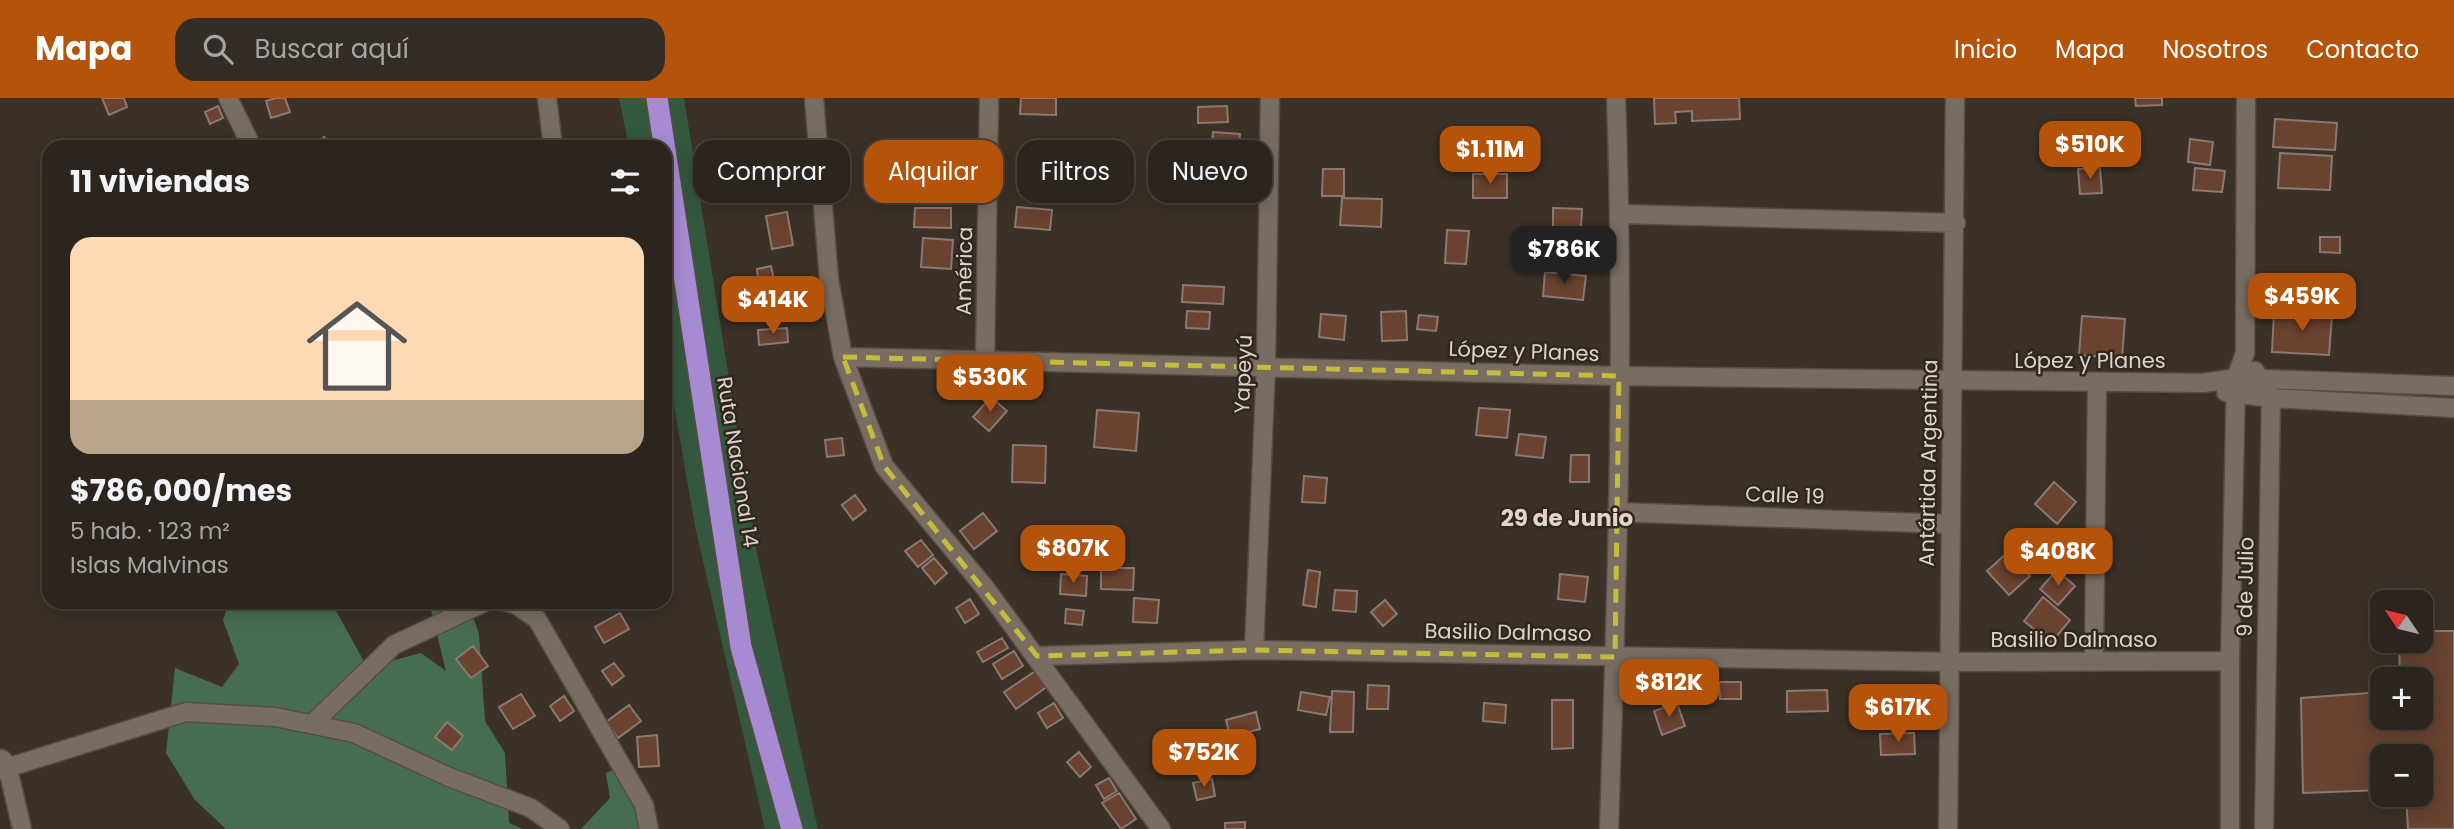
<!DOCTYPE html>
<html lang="es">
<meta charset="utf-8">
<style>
body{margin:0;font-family:Poppins,sans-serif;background:#342d26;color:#f1f3f6;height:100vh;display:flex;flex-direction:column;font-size:26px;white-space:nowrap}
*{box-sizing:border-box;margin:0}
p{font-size:23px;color:#a6a5a4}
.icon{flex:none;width:38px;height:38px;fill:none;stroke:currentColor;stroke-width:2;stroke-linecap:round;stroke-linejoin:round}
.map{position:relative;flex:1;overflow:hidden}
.drawer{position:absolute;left:42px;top:42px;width:630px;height:469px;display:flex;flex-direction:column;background:#2c251d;border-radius:21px;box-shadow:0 4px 18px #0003,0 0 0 2px #48423b}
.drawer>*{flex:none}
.top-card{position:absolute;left:693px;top:42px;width:665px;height:63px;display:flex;gap:14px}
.needle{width:46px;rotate:305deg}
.controls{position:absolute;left:2370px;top:492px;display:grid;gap:14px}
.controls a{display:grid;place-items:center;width:63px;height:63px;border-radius:14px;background:#2c251d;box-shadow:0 4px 18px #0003,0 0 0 2px #48423b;font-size:35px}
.price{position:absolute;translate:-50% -60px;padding:0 16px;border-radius:14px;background:#b45309;color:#fff;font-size:23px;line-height:46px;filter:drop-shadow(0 2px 4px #0008)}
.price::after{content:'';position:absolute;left:50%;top:42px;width:21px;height:16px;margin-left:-10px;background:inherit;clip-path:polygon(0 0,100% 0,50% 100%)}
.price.selected{background:#222;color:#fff}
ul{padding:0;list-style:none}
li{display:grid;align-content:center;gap:14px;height:371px;padding:0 28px}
li span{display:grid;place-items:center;height:217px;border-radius:21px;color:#555}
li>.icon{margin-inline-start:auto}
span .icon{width:126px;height:126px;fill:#fffc;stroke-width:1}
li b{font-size:30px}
h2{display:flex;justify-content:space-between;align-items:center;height:84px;padding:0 28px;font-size:30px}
.tag{padding:0 24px;border-radius:21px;background:#2c251d;box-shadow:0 4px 18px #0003,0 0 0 2px #48423b;font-size:24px;line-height:63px}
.tag.selected{background:#b45309;color:#fff}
header{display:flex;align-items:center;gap:42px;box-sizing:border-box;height:98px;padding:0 35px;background:#b45309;color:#fff}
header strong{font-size:33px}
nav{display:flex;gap:38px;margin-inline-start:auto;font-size:24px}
.search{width:490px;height:63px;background:#342d26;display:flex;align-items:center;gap:18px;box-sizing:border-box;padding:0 24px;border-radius:21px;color:#a6a5a4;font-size:26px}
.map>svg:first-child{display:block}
.green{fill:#33583d}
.forest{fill:#476d51}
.building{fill:#694230;stroke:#8a7972;stroke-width:2}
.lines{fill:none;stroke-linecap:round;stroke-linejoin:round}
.minor-casing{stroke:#564d44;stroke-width:21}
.highway-casing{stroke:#564d44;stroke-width:24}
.minor{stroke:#796d61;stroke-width:18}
.highway{stroke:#a78bd2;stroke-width:21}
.marked{fill:none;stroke:#c6bc3c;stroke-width:5;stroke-dasharray:14 9;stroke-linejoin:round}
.labels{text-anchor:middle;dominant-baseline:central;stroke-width:5;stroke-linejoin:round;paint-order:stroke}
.street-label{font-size:21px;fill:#dbd4ce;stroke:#31271d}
.neighbourhood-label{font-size:23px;font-weight:bold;fill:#e2d4c8;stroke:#31271d}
</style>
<header>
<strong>Mapa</strong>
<div class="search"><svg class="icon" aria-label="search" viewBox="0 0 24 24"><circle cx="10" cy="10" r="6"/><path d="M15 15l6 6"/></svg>Buscar aquí</div>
<nav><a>Inicio</a><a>Mapa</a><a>Nosotros</a><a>Contacto</a></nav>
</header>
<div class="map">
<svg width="2454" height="731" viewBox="0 0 2454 731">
<rect width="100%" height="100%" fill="#3b3127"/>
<path class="green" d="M619 0H684L757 455 818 731H765L695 428 665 256V49H629Z"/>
<path class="forest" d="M229 504H320L335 511 367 569 421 555 446 573 429 504H468L479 536 485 623 505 655 509 725 523 731H226L195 702 166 655 175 570 222 589 239 566 223 522Z
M625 667 641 731H581L610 700 606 675Z"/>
<path class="building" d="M102 0H124L127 9 109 17Z
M276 0H285L290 14 271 20 266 3Z
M1021 0H1056V17L1020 16Z
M1654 0H1739L1740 21 1692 23V13L1675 14 1676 25 1655 26Z
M2135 0H2162V7L2136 8Z
M218 8 223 20 210 26 205 14Z
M1227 8 1228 24 1198 25V9Z
M2275 21 2337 25 2335 52 2273 49Z
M1213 34 1240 36 1238 60 1211 59Z
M324 39 334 49H315Z
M2190 41 2213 44 2210 67 2188 64Z
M1510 44 1537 51 1532 70 1505 63Z
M783 46 787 67 770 70 766 50Z
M918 55 945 56 944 80 917 79Z
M2280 55 2332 58 2330 92 2278 90Z
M2100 70 2102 95 2080 96 2078 71Z
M2195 70 2225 73 2222 94 2193 92Z
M1323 71H1344V98H1322Z
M1028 75 1050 76 1049 97 1027 96Z
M1188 76H1208L1207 97H1187Z
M1473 76H1507V100H1473Z
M1342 100 1382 101 1381 129 1340 127Z
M1017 109 1052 112 1050 132 1015 129Z
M915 110H951V130L914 129Z
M1553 110 1582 111 1581 129H1553Z
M787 114 793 147 772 151 766 118Z
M1447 132 1469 133 1466 166 1445 165Z
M2320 139H2340V155L2320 154Z
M923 140 953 142 951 171 921 169Z
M771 168 775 186 759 188 757 171Z
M1545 174 1586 178 1583 202 1543 198Z
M1183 187 1224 189 1223 206 1182 204Z
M798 201 800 217 785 219 782 203Z
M1187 213 1210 214 1209 231 1186 230Z
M1406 213 1407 242 1382 243 1381 214Z
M2274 214 2332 217 2329 257 2272 254Z
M1321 216 1346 218 1344 242 1319 239Z
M1419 217 1438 219 1436 233 1417 231Z
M2082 218 2125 221 2122 260 2079 257Z
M787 230 788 244 759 247 758 232Z
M991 299 1007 313 989 333 973 319Z
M1479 310 1510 312 1507 340 1476 337Z
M1097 312 1139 315 1136 353 1094 349Z
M1519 336 1546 339 1543 360 1516 357Z
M842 340 844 357 827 359 825 342Z
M1013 347 1046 348 1045 385 1012 384Z
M1571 357H1589V384H1570Z
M1304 378 1327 380 1325 405 1302 404Z
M2054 384 2076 404 2057 426 2035 406Z
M855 397 866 412 853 422 842 407Z
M983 415 997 433 974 451 960 433Z
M2061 434 2075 448 2057 466 2043 452Z
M921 442 933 457 918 469 905 453Z
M2008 454 2030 478 2009 497 1987 473Z
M934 460 947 475 935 486 922 470Z
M1101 470H1134L1133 492 1101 491Z
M1308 472 1320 474 1316 509 1303 507Z
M2057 472 2075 488 2058 507 2040 491Z
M1061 476 1087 478 1086 498 1060 496Z
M1560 476 1588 479 1585 504 1558 501Z
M1335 492 1357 493 1356 514 1333 512Z
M2043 499 2070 522 2051 545 2024 523Z
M1134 500 1159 502 1157 525 1133 524Z
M970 501 979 516 965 525 956 510Z
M1385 502 1397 516 1383 528 1371 514Z
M1066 511 1084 513 1082 527 1065 525Z
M620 515 629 531 604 545 595 529Z
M2420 533H2454V731H2408L2406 696H2420V658H2382V692L2303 695 2301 600 2382 594V620H2420V581H2400L2399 542H2420Z
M1002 540 1008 550 983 564 977 554Z
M473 548 488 568 471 580 456 561Z
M1014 553 1023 568 1002 581 993 566Z
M614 565 624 578 612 587 602 573Z
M1037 572 1048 588 1016 611 1004 594Z
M1719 584H1741V601H1720Z
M1368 587 1389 588 1388 611H1367Z
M1827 592 1828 613 1787 614V593Z
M1332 593 1354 594 1353 634H1330Z
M1301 594 1330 599 1326 617 1298 612Z
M521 596 535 618 513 631 499 609Z
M564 598 574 613 560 623 550 608Z
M1552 602H1573V650L1552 651Z
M1054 605 1063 620 1047 630 1038 615Z
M1484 605 1506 607 1505 625 1483 623Z
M1677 605 1685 628 1662 637 1654 613Z
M629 607 641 623 618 640 606 624Z
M1256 614 1260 631 1230 639 1226 622Z
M447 624 463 638 452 652 435 639Z
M1914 635 1915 656 1881 657 1880 636Z
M657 637 659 668 639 669 637 639Z
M1079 654 1091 669 1080 679 1067 664Z
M1109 680 1117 693 1104 701 1096 687Z
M1212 681 1215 698 1197 702 1193 685Z
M1119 695 1136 721 1121 731 1102 705Z
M1245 724V731H1225V725Z"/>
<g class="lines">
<g class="minor-casing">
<path id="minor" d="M228 0 252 49
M547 0 553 49
M814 0 829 181 843 259 884 368 986 491 1161 731
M1620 116 1956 125
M843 259 1619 278 2203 285 2236 280 2454 288
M985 262 989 0
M2255 273 2271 300 2264 731
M2226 294 2271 300 2454 310
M1617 414 1950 426
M506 504 515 506 537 521 644 707 649 731
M1254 552 1266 267 1270 0
M1037 558 1254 552 1949 564 2230 563
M2094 564 2097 284
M312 626 394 547 485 504
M2 661 7 667 22 731
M0 672 186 614 275 619 354 635 449 679 531 710 560 731
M1609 731C1617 488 1625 243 1616 0
M1948 731 1955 0
M2230 731V563L2236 280 2245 255 2246 0"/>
</g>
<g class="highway-casing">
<path id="highway" d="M657 0 741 549 792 731"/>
</g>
<use href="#minor" class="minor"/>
<use href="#highway" class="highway"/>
</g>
<path class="marked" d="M843 259 1619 278 1615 559 1254 552 1037 558 884 368Z"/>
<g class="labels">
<g class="street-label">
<text transform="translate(964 173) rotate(-89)">América</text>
<text transform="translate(1524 253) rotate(2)">López y Planes</text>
<text x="2090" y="262">López y Planes</text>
<text transform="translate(1243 276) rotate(-88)">Yapeyú</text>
<text transform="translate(738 364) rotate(81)">Ruta Nacional 14</text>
<text transform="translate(1928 365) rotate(-89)">Antártida Argentina</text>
<text transform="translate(1785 397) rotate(2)">Calle 19</text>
<text transform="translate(2245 489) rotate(-89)">9 de Julio</text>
<text transform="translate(1508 534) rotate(1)">Basilio Dalmaso</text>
<text x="2074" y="541">Basilio Dalmaso</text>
</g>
<g class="neighbourhood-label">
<text x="1567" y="420">29 de Junio</text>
</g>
</g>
</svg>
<div class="controls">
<a><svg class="needle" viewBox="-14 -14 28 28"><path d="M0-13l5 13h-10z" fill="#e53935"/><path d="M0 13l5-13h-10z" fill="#a6a5a4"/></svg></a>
<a>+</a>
<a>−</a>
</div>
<b class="price" style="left:2090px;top:83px">$510K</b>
<b class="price" style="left:1490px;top:88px">$1.11M</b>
<b class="price selected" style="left:1564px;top:188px">$786K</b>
<b class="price" style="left:2302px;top:235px">$459K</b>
<b class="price" style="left:773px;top:238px">$414K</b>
<b class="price" style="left:990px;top:316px">$530K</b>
<b class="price" style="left:1073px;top:487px">$807K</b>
<b class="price" style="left:2058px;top:490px">$408K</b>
<b class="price" style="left:1669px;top:621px">$812K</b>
<b class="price" style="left:1898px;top:646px">$617K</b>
<b class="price" style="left:1204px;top:691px">$752K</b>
<div class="top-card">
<a class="tag">Comprar</a>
<a class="tag selected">Alquilar</a>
<a class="tag">Filtros</a>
<a class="tag">Nuevo</a>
</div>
<section class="drawer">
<h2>11 viviendas<svg class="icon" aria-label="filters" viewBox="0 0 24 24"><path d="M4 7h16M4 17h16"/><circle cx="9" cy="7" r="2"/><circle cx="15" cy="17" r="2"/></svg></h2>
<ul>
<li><span style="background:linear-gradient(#ffd9b3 75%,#b9a48a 0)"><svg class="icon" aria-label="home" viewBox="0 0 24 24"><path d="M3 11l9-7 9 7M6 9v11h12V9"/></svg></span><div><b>$786,000/mes</b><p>5 hab. · 123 m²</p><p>Islas Malvinas</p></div></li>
</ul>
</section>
</div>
